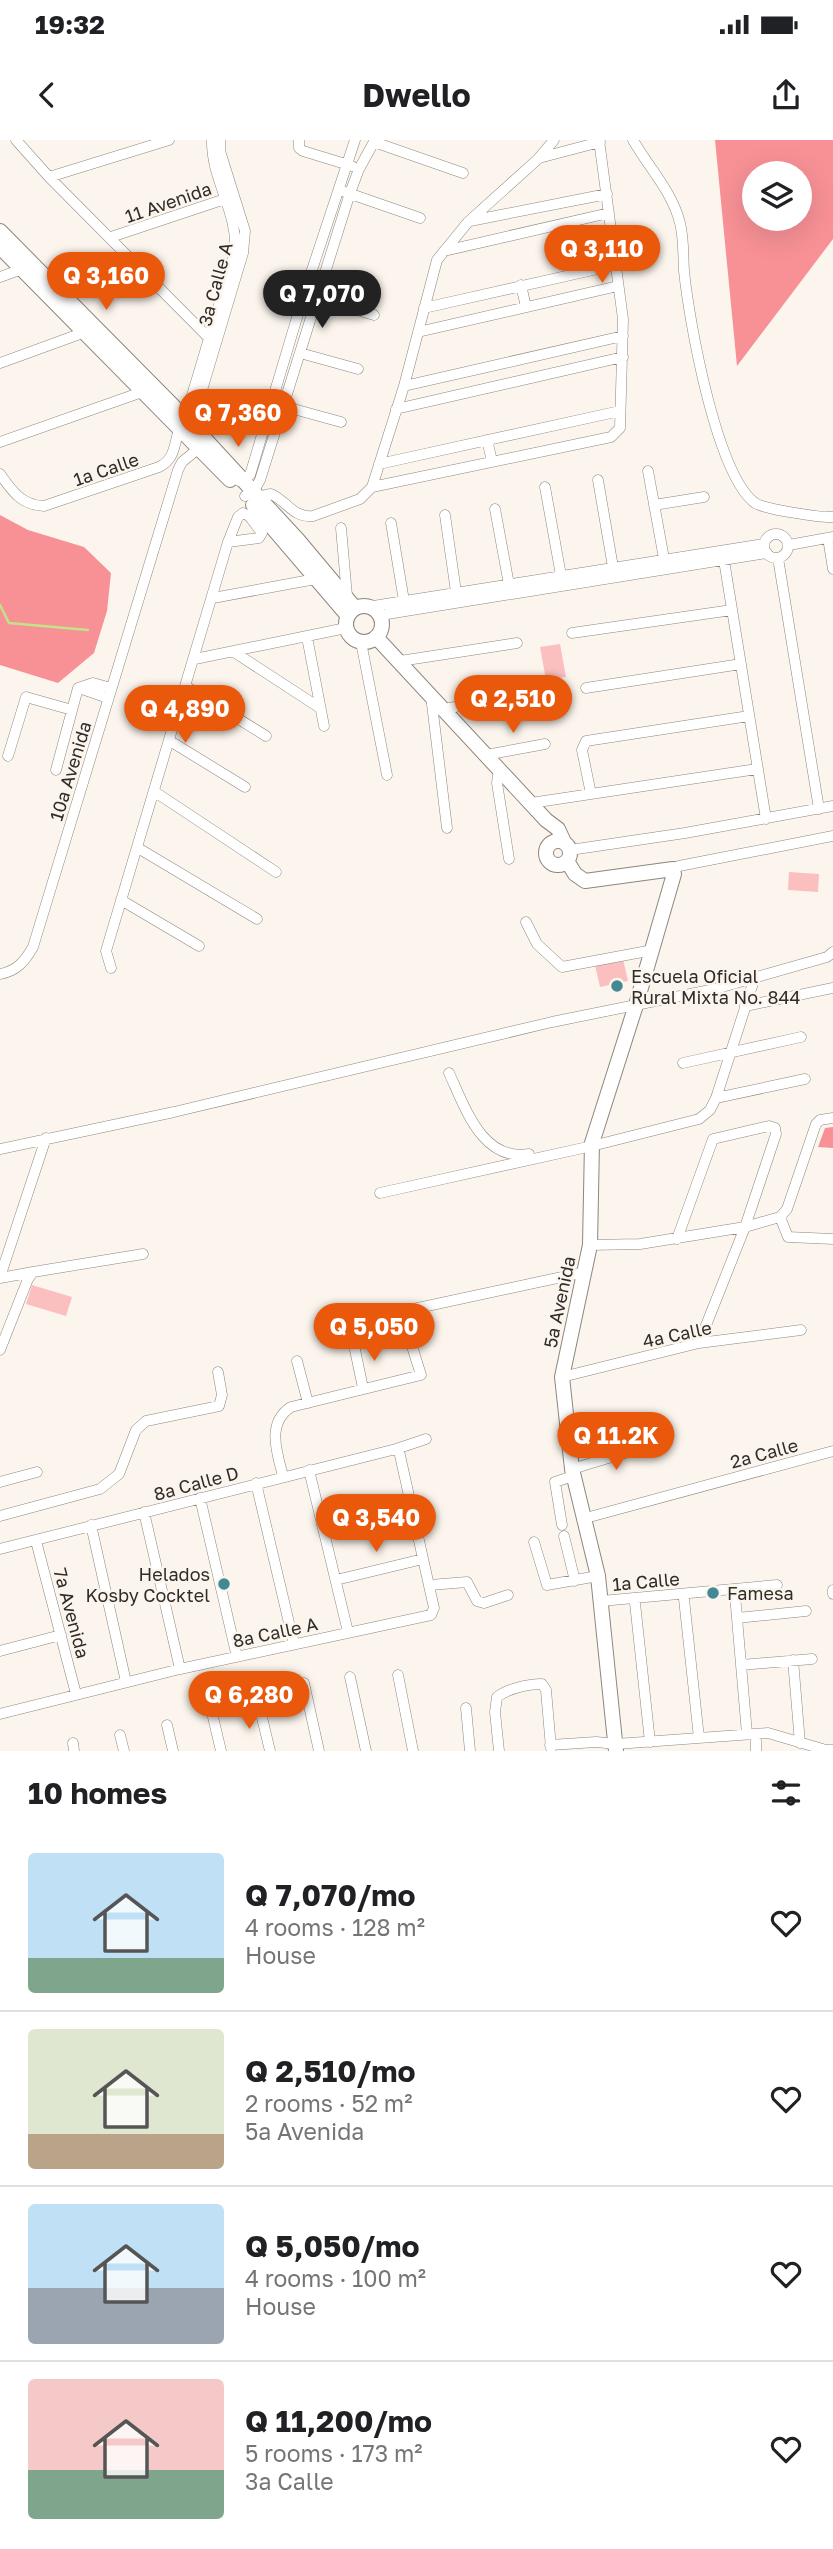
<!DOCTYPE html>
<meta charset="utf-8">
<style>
body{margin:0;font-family:"Golos Text",sans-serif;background:#f6f6f6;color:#202124;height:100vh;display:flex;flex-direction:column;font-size:26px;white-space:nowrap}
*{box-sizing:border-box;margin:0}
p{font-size:23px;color:#757577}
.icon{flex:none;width:38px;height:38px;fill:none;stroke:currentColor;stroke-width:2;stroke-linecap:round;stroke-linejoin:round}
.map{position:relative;height:1611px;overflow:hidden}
.side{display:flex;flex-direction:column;background:#fff;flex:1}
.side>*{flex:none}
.fabs{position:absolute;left:742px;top:21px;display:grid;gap:14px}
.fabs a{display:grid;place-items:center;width:70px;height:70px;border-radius:50%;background:#fff;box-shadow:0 7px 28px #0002;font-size:35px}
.price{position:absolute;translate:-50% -60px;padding:0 16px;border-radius:24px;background:#ea580c;color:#fff;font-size:23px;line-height:46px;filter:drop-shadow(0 2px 4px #0008)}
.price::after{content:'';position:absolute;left:50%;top:42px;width:21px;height:16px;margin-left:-10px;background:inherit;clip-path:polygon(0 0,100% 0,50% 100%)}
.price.selected{background:#222;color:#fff}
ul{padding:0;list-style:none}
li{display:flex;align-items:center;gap:21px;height:175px;padding:0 28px}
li+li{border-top:2px solid #e0e0e0}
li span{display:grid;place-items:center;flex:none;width:196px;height:140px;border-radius:7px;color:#555}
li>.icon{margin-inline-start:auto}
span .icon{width:84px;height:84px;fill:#fffc;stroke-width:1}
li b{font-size:30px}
h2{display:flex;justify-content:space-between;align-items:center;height:84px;padding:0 28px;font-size:30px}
.status{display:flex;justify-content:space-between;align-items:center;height:49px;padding:0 35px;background:#fff;direction:ltr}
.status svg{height:19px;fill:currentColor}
header{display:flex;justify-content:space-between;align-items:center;height:91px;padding:0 28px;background:#fff;font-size:32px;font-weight:700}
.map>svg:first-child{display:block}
.green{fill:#fbbfc0}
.forest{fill:#f79196;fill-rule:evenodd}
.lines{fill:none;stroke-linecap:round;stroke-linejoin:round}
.stream{stroke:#bfe489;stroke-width:2.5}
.street-casing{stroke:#8c867f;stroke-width:11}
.secondary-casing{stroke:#8c867f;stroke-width:16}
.street{stroke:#fff;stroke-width:10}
.secondary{stroke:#fff;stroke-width:14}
.poi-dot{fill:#438994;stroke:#fcf5ed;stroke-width:2.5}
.labels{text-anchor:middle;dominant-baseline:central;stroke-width:5;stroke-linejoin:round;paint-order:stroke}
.street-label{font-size:18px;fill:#2f2c29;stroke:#fcf5ed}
.poi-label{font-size:18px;fill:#2f2c29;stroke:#fcf5ed;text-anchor:start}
</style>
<div class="status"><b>19:32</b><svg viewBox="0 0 49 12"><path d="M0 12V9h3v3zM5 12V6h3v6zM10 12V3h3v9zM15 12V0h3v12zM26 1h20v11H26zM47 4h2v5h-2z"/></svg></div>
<header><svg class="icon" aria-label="back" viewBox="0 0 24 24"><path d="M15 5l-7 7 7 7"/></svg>Dwello<svg class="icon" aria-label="share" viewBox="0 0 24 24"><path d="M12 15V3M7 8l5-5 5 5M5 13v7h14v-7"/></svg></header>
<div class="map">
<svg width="833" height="1611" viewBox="0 0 833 1611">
<rect width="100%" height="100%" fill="#fcf5ed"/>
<path class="green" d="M560 504 566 537 546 540 540 507Z
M789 732 819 734 818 752 788 750Z
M623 819 628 841 600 847 595 825Z
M32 1145 72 1157 66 1176 26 1164Z"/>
<path class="forest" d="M715 0H833V99L737 226ZM800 33V79H754V33Z
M0 375 28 390 84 407 111 433 107 471 94 513 58 543 0 525Z
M833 987V1008L818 1007 825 988Z"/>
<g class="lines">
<path class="stream" d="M0 465 9 483 88 490"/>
<g class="street-casing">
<path id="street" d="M16 0 49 37 208 197
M299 0V8L303 11 352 26
M633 0C649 28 672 51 680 83 684 99 683 115 684 131 689 180 716 334 755 363 764 369 821 378 833 377
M374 2 463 33
M539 18 600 2
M49 37 169 0
M345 52 420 78
M470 81 607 54
M111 97 231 57
M444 111 609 73
M0 137 22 129
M521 145 526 167
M311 156 374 175
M424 168 615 125
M418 192 618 146
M300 213 358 229
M0 223 88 191
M404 246 623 196
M279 265 341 282
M396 269 623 217
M190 290 243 113 245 91 220 11V0
M487 300 492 321
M0 302 142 252
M379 324 620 271
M648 331 665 424
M0 334C12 351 21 365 44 366L159 327C180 317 172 294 185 279L235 111C238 72 211 39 212 0
M598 340 614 433
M239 341 250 335 304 154 355 0
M372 347 611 297 620 288 623 179 599 0
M545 347 562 441
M245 356 253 352 260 340 350 53 359 29 375 0
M255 360 257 357 271 354C287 361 293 378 313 376L360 359 372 347 404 246 437 120 468 82 538 19 554 0
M654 365 704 357
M495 369 510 450
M445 375 457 459
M391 383 405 467
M341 388 347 456
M764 406a12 12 0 1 1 24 0a12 12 0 1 1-24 0Z
M828 398 833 429
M789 405 833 397
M723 414 766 679
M778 418 819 669
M213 458 321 438
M367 467 764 404
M381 479 387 474 767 413
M572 493 732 470
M307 497 324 586
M361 502 387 635
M234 512 320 568
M195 519 346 488
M400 521 517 503
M187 547 266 596
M78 548 93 543 111 548
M79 548 108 558
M586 548 741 524
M431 556 447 688
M444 569 521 555
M170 601 245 647
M486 615 545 604
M8 616 26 557 72 570
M499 629 497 643 509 719
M56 630 78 548
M155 652 276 732
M591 654 582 610 586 601 749 576
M531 663 757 629
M138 708 257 779
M570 710 685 693 833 666
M673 729 679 726 833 696
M121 760 199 806
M526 782 537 804 562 827 653 810
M111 828 106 811 228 402 238 377 243 373 249 376 262 393 259 398 228 402
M0 834C17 831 25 821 33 807L178 330 182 322 199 308
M745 866 833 848
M683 923 801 897
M449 933C465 967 482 1022 529 1014
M716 958 805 939
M0 1009 174 972 552 882 715 849 827 817 833 812
M380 1053 592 1006 699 979 710 970 716 958 755 837
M780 1077 788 1097 833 1099
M677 1099 713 999 769 986 775 988 776 994 745 1087 699 1203
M590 1105 640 1104 745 1087 780 1077 787 1069 816 984 820 980 833 978
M0 1137 46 998
M0 1138 33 1132
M404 1171 585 1132
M354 1205 363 1248
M0 1210 28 1139 33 1132 143 1114
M297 1221 308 1263
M562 1237 699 1203 801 1190
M396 1309 426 1299
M572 1329 651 1305
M309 1330 348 1492
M283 1336C277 1313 266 1283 291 1267L421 1235 406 1187
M0 1342 37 1332
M256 1343 294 1504
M200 1358 237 1517
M144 1372 180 1529
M0 1376 100 1349 119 1334 136 1290 146 1281 219 1266 222 1255 218 1232
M582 1379 833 1311
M91 1385 126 1542
M322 1385 411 1364
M562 1385 555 1342 573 1336
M564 1396 575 1441
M36 1401 76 1554
M534 1402 547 1445 598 1436
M0 1409 396 1309 399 1311 434 1468 431 1475 180 1529 0 1574
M336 1440 423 1419
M430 1445 467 1442 477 1461 484 1463 508 1455
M833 1450V1454
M735 1455 747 1594
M684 1459 699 1598
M601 1461 777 1445
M635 1463 650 1602
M737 1478 806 1471
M0 1511 61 1495
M793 1520 800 1603
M741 1525 812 1519
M398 1535 413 1611
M350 1537 366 1611
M304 1543 319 1611
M259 1565 270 1611
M466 1568 470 1611
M213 1577 221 1611
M167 1585 173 1611
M120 1595 124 1611
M756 1601V1611
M73 1603 74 1611
M550 1605 596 1602 616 1604 768 1593 826 1610H833
M499 1611 495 1572 497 1557C507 1549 528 1544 542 1544L546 1550 551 1608"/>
</g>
<g class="secondary-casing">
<path id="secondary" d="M0 91 193 286 298 400 355 468
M0 107 230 340
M253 365 348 476
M346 484a18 18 0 1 1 36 0a18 18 0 1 1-36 0Z
M376 497 546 680 558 689 564 702
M546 713a12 12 0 1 1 24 0a12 12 0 1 1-24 0Z
M567 721 575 734 585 741 673 729 674 734 636 865 592 1003 590 1105 562 1237 572 1329 598 1436 616 1611"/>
</g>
<use href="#street" class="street"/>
<use href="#secondary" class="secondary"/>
</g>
<g class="poi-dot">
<circle cx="617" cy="846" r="7"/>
<circle cx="224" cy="1444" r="7"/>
<circle cx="713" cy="1453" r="7"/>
</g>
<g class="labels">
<g class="street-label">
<text transform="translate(168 62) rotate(-19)">11 Avenida</text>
<text transform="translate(215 144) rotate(-75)">3a Calle A</text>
<text transform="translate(106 329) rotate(-19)">1a Calle</text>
<text transform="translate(70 631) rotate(-73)">10a Avenida</text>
<text transform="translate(559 1162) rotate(-78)">5a Avenida</text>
<text transform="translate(677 1194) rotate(-12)">4a Calle</text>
<text transform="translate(764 1313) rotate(-15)">2a Calle</text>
<text transform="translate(196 1343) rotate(-15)">8a Calle D</text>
<text transform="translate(646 1441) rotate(-5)">1a Calle</text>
<text transform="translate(72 1473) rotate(75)">7a Avenida</text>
<text transform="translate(275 1492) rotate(-12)">8a Calle A</text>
</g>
<g class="poi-label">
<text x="631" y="836">Escuela Oficial<tspan x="631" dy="21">Rural Mixta No. 844</tspan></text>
<text x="210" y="1434" text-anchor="end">Helados<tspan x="210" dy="21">Kosby Cocktel</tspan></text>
<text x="727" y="1453">Famesa</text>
</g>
</g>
</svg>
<div class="fabs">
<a><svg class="icon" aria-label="layers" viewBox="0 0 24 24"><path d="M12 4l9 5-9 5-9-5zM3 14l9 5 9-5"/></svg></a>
</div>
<b class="price" style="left:602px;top:145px">Q 3,110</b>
<b class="price" style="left:106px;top:172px">Q 3,160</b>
<b class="price selected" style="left:322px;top:190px">Q 7,070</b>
<b class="price" style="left:238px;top:309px">Q 7,360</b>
<b class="price" style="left:513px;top:595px">Q 2,510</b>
<b class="price" style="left:185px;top:605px">Q 4,890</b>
<b class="price" style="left:374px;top:1223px">Q 5,050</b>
<b class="price" style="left:616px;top:1332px">Q 11.2K</b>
<b class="price" style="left:376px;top:1414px">Q 3,540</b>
<b class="price" style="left:249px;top:1591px">Q 6,280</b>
</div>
<section class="side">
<h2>10 homes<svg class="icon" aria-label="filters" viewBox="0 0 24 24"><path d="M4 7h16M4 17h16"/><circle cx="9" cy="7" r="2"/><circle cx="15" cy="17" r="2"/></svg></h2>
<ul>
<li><span style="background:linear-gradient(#bfe0f5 75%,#7fa58c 0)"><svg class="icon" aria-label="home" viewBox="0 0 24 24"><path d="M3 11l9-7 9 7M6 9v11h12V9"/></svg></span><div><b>Q 7,070/mo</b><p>4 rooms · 128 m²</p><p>House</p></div><svg class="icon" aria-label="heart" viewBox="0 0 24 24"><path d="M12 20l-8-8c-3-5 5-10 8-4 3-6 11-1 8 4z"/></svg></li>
<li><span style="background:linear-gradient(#dfe7d0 75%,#b9a48a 0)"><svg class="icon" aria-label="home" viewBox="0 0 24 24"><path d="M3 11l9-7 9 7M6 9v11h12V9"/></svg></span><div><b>Q 2,510/mo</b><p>2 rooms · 52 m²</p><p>5a Avenida</p></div><svg class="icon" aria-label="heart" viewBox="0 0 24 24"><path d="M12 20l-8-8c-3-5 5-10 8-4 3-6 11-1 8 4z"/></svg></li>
<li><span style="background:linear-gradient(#bfe0f5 60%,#9aa5b1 0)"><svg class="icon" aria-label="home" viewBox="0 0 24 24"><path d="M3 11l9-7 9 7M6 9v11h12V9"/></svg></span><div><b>Q 5,050/mo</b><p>4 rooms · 100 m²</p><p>House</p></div><svg class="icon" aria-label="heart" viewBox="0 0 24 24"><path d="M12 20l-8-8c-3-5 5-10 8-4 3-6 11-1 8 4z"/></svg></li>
<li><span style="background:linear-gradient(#f6c9c9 65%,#7fa58c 0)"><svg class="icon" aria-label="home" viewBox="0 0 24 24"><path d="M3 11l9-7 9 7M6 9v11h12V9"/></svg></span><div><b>Q 11,200/mo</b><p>5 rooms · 173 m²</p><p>3a Calle</p></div><svg class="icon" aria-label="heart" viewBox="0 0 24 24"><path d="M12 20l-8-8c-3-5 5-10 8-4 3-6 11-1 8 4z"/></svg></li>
</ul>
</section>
